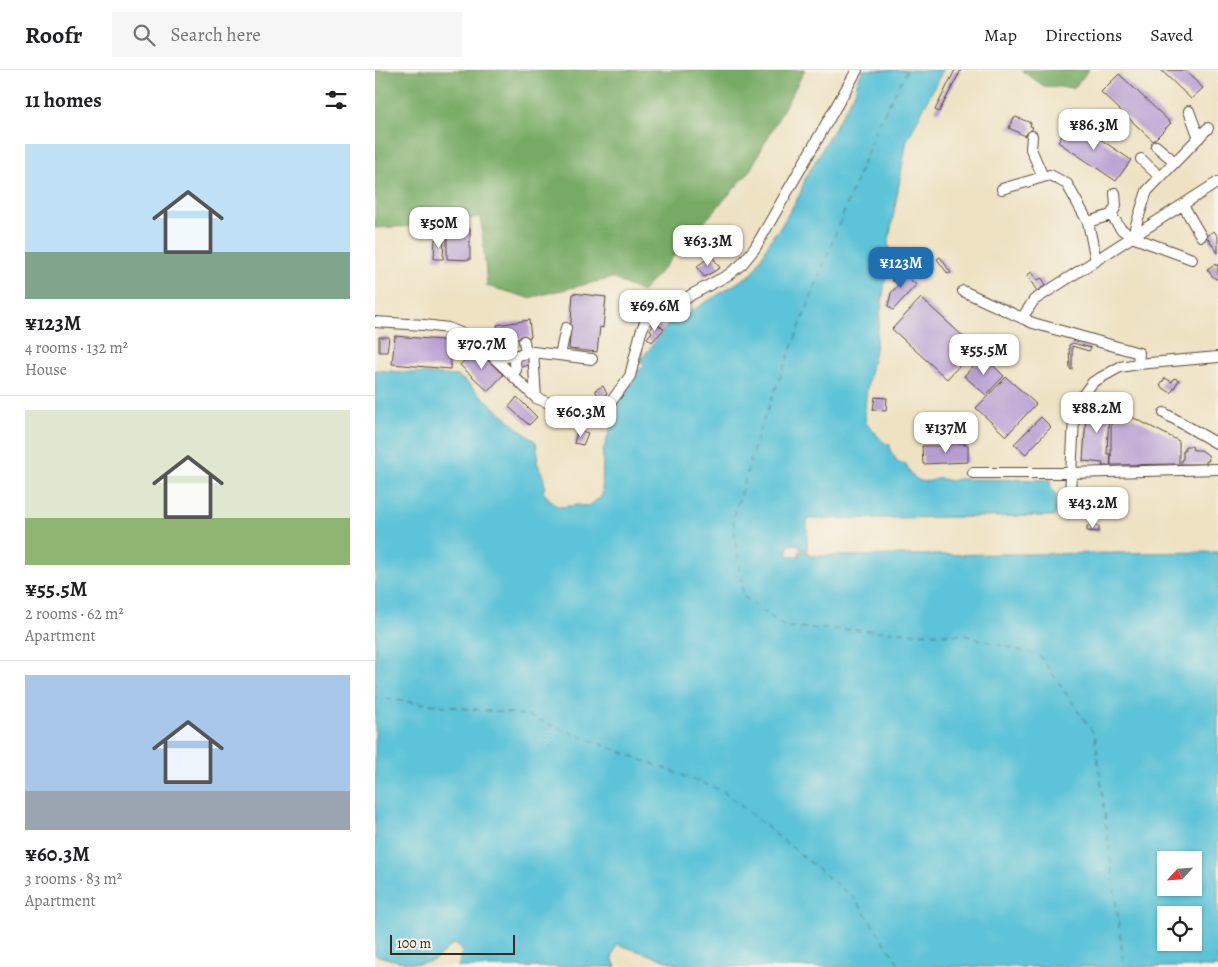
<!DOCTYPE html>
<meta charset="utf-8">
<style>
body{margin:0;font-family:Alegreya,serif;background:#f6f6f6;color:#202124;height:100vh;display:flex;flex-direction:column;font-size:19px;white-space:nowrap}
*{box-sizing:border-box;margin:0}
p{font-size:16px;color:#757577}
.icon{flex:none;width:28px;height:28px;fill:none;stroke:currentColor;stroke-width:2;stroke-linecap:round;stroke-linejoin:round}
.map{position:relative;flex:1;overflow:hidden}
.panel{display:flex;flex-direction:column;background:#fff;width:375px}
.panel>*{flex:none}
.needle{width:32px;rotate:244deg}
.tools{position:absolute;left:782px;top:781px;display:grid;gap:10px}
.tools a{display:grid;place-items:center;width:45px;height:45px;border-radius:0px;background:#fff;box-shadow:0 1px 4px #0004;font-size:25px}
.scale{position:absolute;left:15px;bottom:12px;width:125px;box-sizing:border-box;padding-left:5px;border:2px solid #3b2a1e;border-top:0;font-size:14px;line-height:18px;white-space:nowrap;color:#3b2a1e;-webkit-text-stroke:4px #f7f3e8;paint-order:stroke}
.price{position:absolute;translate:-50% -42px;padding:0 11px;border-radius:10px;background:#fff;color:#222;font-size:16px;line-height:32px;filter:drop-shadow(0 1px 2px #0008)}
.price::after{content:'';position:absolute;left:50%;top:30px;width:15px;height:11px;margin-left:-8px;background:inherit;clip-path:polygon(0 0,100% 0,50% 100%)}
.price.on{background:#1f6fb2;color:#fff}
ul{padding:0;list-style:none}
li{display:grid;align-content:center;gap:10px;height:265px;padding:0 25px}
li+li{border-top:1px solid #e0e0e0}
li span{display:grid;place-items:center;height:155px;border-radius:0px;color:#555}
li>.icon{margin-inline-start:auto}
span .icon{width:90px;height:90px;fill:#fffc;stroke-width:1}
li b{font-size:21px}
h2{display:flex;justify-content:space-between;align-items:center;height:60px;padding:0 25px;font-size:21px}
header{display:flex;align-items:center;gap:30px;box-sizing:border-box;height:70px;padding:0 25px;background:#fff;border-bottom:1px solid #e0e0e0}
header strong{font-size:24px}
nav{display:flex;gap:28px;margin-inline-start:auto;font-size:18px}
.search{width:350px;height:45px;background:#f6f6f6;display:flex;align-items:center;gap:12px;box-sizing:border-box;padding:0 18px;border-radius:0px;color:#757577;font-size:19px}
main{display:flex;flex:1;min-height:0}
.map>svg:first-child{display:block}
.forest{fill:#77aa65;stroke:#596a42}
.water{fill:#5bc3d8;stroke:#4b767b;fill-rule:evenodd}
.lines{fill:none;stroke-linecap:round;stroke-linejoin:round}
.ferry{stroke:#455856;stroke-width:1;stroke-dasharray:6 5;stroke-linecap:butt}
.building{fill:#b69dd2}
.minor-casing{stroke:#564637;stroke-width:12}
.minor{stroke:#fff;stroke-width:10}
</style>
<header>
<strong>Roofr</strong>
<div class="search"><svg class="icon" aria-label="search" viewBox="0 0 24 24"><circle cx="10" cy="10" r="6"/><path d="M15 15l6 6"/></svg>Search here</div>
<nav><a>Map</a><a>Directions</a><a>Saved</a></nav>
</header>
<main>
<section class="panel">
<h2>11 homes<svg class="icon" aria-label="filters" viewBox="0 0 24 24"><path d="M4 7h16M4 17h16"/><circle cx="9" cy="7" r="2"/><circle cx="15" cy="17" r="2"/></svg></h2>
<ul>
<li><span style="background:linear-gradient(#bfe0f5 70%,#7fa58c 0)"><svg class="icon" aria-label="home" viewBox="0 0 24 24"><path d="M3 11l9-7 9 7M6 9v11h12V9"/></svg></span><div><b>¥123M</b><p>4 rooms · 132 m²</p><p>House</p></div></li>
<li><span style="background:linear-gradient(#dfe7d0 70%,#8fb573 0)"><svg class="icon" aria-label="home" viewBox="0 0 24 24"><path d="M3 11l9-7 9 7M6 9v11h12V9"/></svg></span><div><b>¥55.5M</b><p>2 rooms · 62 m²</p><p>Apartment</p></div></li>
<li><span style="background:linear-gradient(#a9c7e8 75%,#9aa5b1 0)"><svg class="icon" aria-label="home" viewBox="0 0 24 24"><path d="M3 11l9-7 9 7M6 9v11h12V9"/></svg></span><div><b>¥60.3M</b><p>3 rooms · 83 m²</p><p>Apartment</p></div></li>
</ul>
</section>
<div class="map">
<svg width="843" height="897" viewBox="0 0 843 897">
<rect width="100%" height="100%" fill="#f7f3e8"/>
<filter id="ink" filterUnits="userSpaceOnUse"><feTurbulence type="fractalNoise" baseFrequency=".02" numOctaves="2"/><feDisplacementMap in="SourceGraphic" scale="10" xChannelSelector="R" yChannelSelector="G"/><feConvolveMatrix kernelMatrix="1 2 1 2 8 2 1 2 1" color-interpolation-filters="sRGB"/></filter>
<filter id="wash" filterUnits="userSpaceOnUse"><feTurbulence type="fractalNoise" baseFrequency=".0096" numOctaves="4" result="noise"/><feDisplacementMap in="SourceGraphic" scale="20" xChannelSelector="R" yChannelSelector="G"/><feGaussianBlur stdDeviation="1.12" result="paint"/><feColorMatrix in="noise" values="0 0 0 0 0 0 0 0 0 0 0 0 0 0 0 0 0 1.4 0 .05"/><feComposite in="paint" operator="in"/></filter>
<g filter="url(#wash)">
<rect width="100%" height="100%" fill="#eee2c3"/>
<path class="forest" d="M0 0H430L374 102 267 222 237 208 154 228 112 216 106 147 41 156 0 158Z
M646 0H714L699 18 669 16Z"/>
<path class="water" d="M488 0H568L532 70 513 175 515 177C510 209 506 241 501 273 497 300 487 326 491 354 494 356 496 357 498 360 504 366 505 372 515 375V380L523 392 531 394C538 410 546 416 564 408L575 411 583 409 675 410 676 418 681 425 680 446 432 449V479H425L424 474 413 475V486H424L425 481H432L433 486 843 482V897H310L242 874 237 888 241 897H83L87 882 83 876 78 874C71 879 64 888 57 891 39 897 18 890 0 885V300L82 306 90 311 146 361 161 372 163 384 162 392 168 406 170 416 168 422 180 435 186 437 202 435 214 436 227 426 228 381 246 325 264 303 262 302 265 299H266L270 295 265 291 292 256 378 203 399 164 403 161 425 124 430 109 480 22 483 10ZM791 790H819V818H791ZM791 845H819V872H791Z"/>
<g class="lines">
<path class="ferry" d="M532 0 501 59 384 362 358 449 368 526 410 557 589 565 665 586 720 665 749 897
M0 628 150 645 348 721 481 830 526 897"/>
</g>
<g id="blocks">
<path class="building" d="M580 0H586L564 42 560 40Z
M786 0H809L828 18 816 29Z
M744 4 796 53 778 71 726 22Z
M641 47 656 53 655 56 658 57 654 64 652 63 650 66 634 58 638 49Z
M697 50 756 90 741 111 683 72Z
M95 158V190L72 189V159Z
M839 161 843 167V183L831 166Z
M60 169H69L68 189H59Z
M337 186 345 198 329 207 322 196Z
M565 187 576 203 573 204 562 189Z
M840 194 841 196 843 194V210L837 206 832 199Z
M526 200 541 215 518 240 513 236 516 223 523 215 517 210Z
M657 202 662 210 667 208 671 215 662 221 652 205Z
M198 223 231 227 228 258 225 257 222 282 194 279Z
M546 228 601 278 572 309 517 259Z
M154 250 156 267 124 272 122 255Z
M280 253 289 259 277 272 272 268 277 262 275 260Z
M20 266 77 271 75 299 17 294Z
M4 267H14L12 282H4Z
M698 273 716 278 714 281 697 276V300L695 299 694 275Z
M101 279 128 305 113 321 85 295Z
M608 286 629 306 611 325 589 306Z
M154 288 155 295 145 297 144 290Z
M631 307 661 334 631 366 601 338Z
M790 308 797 312 799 308 804 310 796 323 785 316Z
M228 316 232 324 224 328 220 320Z
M142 327 162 347 154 355 134 337Z
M500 327 512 328 511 341 498 340Z
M712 332 735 334V336L737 335V341H734L732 384H736L735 396H727L728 393 708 391Z
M666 347 676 357 651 384 639 374Z
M759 348 804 371V394L736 395V349Z
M203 360 213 363 208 375 199 373Z
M578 371H583V373L589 372V375H593V392L548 394 547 376H567V374L578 373Z
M810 376H817L818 380H826L833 385 834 391H831V394H806V390L808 389V381H810Z
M712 456H724V462L712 461Z"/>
</g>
</g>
<g filter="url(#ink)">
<use href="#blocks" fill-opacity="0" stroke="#564637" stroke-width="1"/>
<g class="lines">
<g class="minor-casing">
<path id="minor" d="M814 41 824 68
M657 66 656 79 668 107
M781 76 800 92
M766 89 785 107
M627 119 675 105 692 114 713 152 721 191
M808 135 826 166
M736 145 746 159 757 167
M713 152 736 145 741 136 740 123
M817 189 757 167 772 121 833 58
M588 221 658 253 764 283 763 294
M647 248 659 230 843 112
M0 252 49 255 73 258 91 265 112 281 161 328 208 346 233 336 255 306 266 262 273 245 299 238 316 225 353 205 367 194 380 178 482 0
M149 271 151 283
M112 281V267L121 265
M158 282 161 328
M139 285 141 300
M185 285 191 258
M120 289 158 282 217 289
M789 343 843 374
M598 403H697L843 399
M694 442 699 349 705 329 718 312 745 297 763 294 843 287"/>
</g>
<use href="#minor" class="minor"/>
</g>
</g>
</svg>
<div class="tools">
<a><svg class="needle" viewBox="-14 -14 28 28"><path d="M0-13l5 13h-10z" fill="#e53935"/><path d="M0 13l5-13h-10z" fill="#757577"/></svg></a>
<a><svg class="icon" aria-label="locate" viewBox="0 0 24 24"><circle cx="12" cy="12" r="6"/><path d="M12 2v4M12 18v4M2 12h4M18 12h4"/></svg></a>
</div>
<div class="scale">100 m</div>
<b class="price" style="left:719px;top:81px">¥86.3M</b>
<b class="price" style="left:64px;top:179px">¥50M</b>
<b class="price" style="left:333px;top:197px">¥63.3M</b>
<b class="price on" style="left:526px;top:219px">¥123M</b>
<b class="price" style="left:280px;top:262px">¥69.6M</b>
<b class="price" style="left:107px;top:300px">¥70.7M</b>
<b class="price" style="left:609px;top:306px">¥55.5M</b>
<b class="price" style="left:722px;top:364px">¥88.2M</b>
<b class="price" style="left:206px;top:368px">¥60.3M</b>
<b class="price" style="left:571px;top:384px">¥137M</b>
<b class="price" style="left:718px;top:459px">¥43.2M</b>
</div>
</main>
